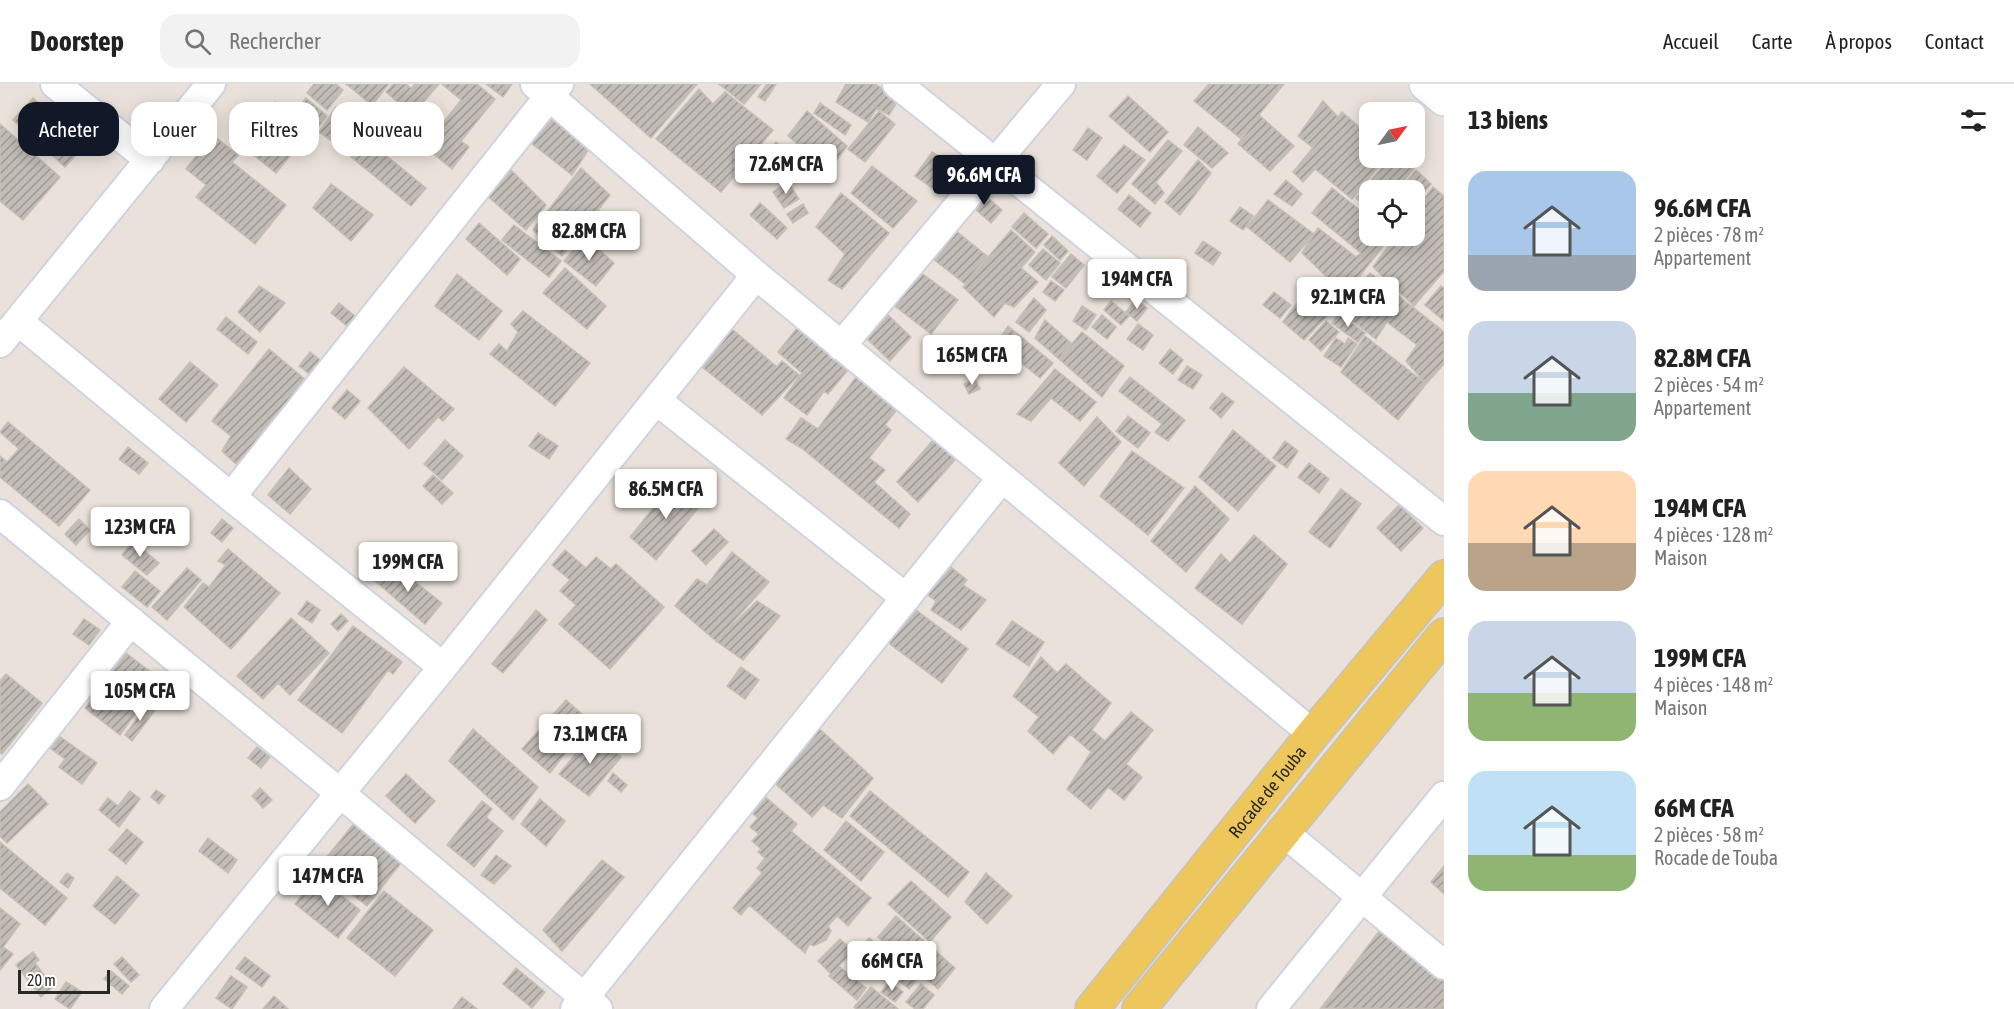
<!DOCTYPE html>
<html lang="fr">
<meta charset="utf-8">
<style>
body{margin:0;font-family:"Asap Condensed",sans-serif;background:#f2f2f2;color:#222;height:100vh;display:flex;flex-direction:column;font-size:22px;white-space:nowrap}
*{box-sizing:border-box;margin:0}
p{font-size:20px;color:#767676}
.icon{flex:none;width:33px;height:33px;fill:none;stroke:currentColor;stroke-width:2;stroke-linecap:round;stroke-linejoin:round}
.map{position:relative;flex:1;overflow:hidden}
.drawer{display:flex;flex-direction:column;background:#fff;width:570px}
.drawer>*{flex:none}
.top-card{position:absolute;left:18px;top:18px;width:570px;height:54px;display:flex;gap:12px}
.needle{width:39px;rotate:57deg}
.controls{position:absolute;left:1359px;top:18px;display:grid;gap:12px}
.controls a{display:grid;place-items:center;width:66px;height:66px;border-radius:12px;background:#fff;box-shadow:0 3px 15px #0003;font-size:30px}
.scale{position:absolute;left:18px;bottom:15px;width:92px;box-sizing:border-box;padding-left:6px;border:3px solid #282828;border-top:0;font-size:16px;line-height:21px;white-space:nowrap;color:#282828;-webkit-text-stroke:4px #fff;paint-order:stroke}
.price{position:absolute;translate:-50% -51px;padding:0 14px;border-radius:6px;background:#fff;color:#222;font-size:20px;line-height:39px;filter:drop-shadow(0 2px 3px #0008)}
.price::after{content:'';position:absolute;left:50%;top:36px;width:18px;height:14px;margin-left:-9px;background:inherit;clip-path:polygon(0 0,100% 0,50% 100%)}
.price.active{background:#111827;color:#fff}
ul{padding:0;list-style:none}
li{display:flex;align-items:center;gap:18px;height:150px;padding:0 24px}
li span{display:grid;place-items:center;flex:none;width:168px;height:120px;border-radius:18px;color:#555}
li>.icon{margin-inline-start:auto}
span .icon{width:72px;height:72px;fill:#fffc;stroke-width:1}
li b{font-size:26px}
h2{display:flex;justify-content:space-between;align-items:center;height:72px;padding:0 24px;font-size:26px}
.chip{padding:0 21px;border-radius:18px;background:#fff;box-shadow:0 3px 15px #0003;font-size:21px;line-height:54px}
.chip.active{background:#111827;color:#fff}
header{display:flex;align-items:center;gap:36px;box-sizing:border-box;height:84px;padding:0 30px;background:#fff;border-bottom:2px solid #e0e0e0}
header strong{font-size:28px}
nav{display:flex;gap:33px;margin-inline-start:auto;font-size:21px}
.search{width:420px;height:54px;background:#f2f2f2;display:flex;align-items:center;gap:15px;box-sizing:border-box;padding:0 21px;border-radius:18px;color:#767676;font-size:22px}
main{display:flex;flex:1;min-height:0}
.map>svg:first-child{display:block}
.building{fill:url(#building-hatch);stroke:#c5beb4;stroke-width:1.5}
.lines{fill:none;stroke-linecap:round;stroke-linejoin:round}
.street-casing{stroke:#cfd3e1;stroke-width:32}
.secondary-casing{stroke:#cfd3e1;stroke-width:36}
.primary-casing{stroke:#c3c3c3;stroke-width:36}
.street{stroke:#fff;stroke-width:28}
.secondary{stroke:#fff;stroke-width:33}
.primary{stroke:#edc65c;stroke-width:33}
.labels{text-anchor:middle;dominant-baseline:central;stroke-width:6;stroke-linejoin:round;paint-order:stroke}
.street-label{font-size:18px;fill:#282828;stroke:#fff}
</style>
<header>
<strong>Doorstep</strong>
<div class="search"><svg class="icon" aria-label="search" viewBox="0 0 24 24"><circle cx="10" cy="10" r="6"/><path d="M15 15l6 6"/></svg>Rechercher</div>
<nav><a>Accueil</a><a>Carte</a><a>À propos</a><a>Contact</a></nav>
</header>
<main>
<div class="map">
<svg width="1444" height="925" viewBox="0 0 1444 925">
<defs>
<pattern id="building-hatch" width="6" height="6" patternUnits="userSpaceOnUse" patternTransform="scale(1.5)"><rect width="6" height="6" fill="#c2bcb6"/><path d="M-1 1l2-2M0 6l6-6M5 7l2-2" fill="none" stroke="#9e9994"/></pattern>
</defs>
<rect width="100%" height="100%" fill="#eae2da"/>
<path class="building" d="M314 0H336L343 6 327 26 307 9Z
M346 0H389L372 21Z
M393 0H406L412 5 400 20 386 8Z
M415 0H439L421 21 443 39 461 16 442 0H460L463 2 464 0H477L495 15 461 57 469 63 452 85 388 33Z
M486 0H512L503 13Z
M590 0H697L651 54Z
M719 0H761L744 20Z
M767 0H776L765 17 758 13Z
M846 0H875L899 15 889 31 877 24 868 38 836 18Z
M1209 0H1284L1240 54 1194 17Z
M699 5 713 20 725 8 773 46 721 108 656 55Z
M1128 12 1168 48 1150 68 1109 32Z
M33 14 84 62 65 83 13 36Z
M306 14 327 32 316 46 295 28Z
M1323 17 1338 33 1312 63 1298 52Z
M275 18 310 47 276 89 241 61Z
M820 19 851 41 845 51 814 29Z
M336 23 365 43 348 68 319 48Z
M370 23 383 33 374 44 361 34Z
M547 25 591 62 572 91 526 55Z
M807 27 847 62 829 87 788 52Z
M879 27 895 40 865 78 848 65Z
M1342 28 1370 52V74H1386L1352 115 1315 85 1303 98 1293 88Z
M1259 31 1294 62 1270 87 1238 60Z
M388 38 404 51 392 65 377 51Z
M0 40 60 93 23 136 0 117Z
M1198 43 1228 69 1212 84 1184 61Z
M1088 44 1102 54 1087 76 1073 66Z
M213 51 238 71 232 78 286 121 255 160 196 113 206 101 186 85Z
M366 55 426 104 411 122 351 73Z
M1168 56 1182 67 1156 98 1164 109 1155 120 1132 100Z
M776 58 804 83 794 97 765 73Z
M1124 61 1145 76 1117 109 1097 92Z
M932 68 949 79 932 104 915 92Z
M1390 74H1405L1416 82 1396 106H1375L1378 102 1371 96Z
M1198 76 1211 89 1180 131 1165 118Z
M506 81 546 121 526 146 484 109Z
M872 82 917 117 893 144 851 109Z
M581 84 610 111 562 172 533 146Z
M1416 86 1431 100 1414 120V106H1399Z
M1286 96 1302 110 1292 122 1274 110Z
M788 98 799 115 784 124 773 108Z
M331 100 373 131 351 157 313 124Z
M1367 100 1374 106H1370V126L1356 114Z
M1433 103 1444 112V187L1414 222 1373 183 1396 152H1414V128Z
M1332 104 1370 134V152H1391L1331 229 1315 215 1331 197 1302 169 1318 144 1356 173 1361 169 1312 129Z
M978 105 1002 126 991 139 967 118Z
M841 109 889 149 842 205 828 196 845 170 816 143Z
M1129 111 1151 129 1140 143 1118 125Z
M1268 116 1314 150 1290 178 1247 143Z
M760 119 787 144 777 155 750 131Z
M803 120 808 129 793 139 787 130Z
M1240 123 1253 132 1243 146 1230 137Z
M1024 129 1048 150 1036 164 1012 143Z
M945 138 987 172 965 200 923 167Z
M479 139 520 175 507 191 466 155Z
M514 141 561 177 549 193 502 156Z
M1011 146 1035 168 1021 184 1038 198 1014 223 1005 219 994 233 963 203Z
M1052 152 1068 167 1060 176 1044 161Z
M585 153 614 179 596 202 564 177Z
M1203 157 1221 169 1213 181 1195 169Z
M1043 165 1060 179 1046 196 1029 181Z
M1071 170 1084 181 1066 204 1052 193Z
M565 184 606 222 587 245 543 209Z
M916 185 958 216 931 250 891 219Z
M1370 189 1444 248V280L1426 300 1406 277 1417 261 1387 238 1376 255 1340 227Z
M457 190 502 227 479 256 435 222Z
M1051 197 1064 206 1055 217 1043 208Z
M259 202 285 219 260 248 238 228Z
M1441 202 1444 204V237L1425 221Z
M1274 208 1291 221 1280 234 1263 221Z
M1302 212 1326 233 1304 256 1283 238Z
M1034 214 1046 226 1029 248 1016 238Z
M1136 215 1147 224 1137 237 1126 228Z
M1111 217 1129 232 1121 241 1104 226Z
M339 219 355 232 347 242 331 229Z
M1082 222 1096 231 1086 246 1073 237Z
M523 227 590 279 555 322 490 270 499 260 507 267 518 248 511 240Z
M884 227 911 253 890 277 862 250Z
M1339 229 1365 249 1358 258 1332 239Z
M1102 231 1116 243 1107 255 1092 243Z
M226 233 257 258 248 270 217 245Z
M1045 236 1071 259 1059 275 1035 254Z
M1326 237 1339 248 1321 267 1309 256Z
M801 239 852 281 828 310 824 307 807 331 784 314 802 289 778 268Z
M1138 240 1153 251 1143 266 1127 255Z
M1008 242 1053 279 1040 294 997 259Z
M732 245 777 283 782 277 799 291 762 331 702 283Z
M1082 248 1124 282 1102 313 1059 275Z
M1365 252 1426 300 1398 336 1341 288Z
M1336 254 1345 260 1348 254 1357 260 1341 283 1324 272Z
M269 265 306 296 239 383 222 367 231 352 212 337Z
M1170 265 1183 276 1173 290 1159 279Z
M310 268 323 278 312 292 299 282Z
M190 278 218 301 186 338 159 315Z
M864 282 904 316 885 341 891 346 869 374 885 386 874 398 910 430 899 444 803 365Z
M1187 282 1202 291 1193 305 1178 296Z
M404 283 454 325 443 337 438 333 409 365 368 324Z
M1055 285 1096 318 1080 337 1051 314 1031 337 1017 330Z
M1130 293 1185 336 1168 357 1155 348 1162 340 1119 307Z
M975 295 980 305 969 310 964 300Z
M347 306 360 317 345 335 332 324Z
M1222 309 1234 318 1221 334 1210 324Z
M1128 332 1150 349 1138 364 1116 347Z
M1097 333 1121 358 1084 402 1059 379Z
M801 334 818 345 803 365 786 355Z
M8 338 90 406 59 442 0 393V372L7 378 19 365 0 348Z
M1233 346 1276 382 1238 427 1199 393Z
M538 349 558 362 549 375 529 362Z
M939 349 960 370 918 418 897 398Z
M445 356 463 372 442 396 424 380Z
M1285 357 1298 367 1287 384 1273 374Z
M128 363 148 379 139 390 119 375Z
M1132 367 1184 404 1148 451 1100 412Z
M1309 379 1329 395 1319 409 1298 393Z
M289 384 311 405 290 430 268 411Z
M433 391 453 409 442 420 423 402Z
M676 396 703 418 656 476 630 453Z
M1195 402 1229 435 1186 488 1151 457Z
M1341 405 1361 420 1330 464 1309 448Z
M1399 421 1423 444 1401 467 1377 444Z
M79 435 90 446 76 461 65 450Z
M222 435 233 444 222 458 211 449Z
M714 445 728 458 706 481 692 467Z
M1254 451 1287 480 1242 540 1195 504 1221 470 1230 479Z
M133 457 159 479 147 491 122 471Z
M228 465 280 509 231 565 184 523 203 499 209 503 226 481 218 477Z
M565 466 586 484 596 473 611 485 616 480 664 523 610 585 559 540 576 521 560 507 570 496 552 481Z
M732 468 769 498 716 557 675 522 697 495 707 501Z
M940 474 967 496 963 501 986 516 961 546 931 526 936 517 917 503Z
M390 478 442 519 425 540 375 497Z
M187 484 201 496 167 536 152 523Z
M135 487 160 507 147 523 122 503Z
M307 517 320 526 312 539 298 530Z
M757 517 780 532 743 576 716 557Z
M908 520 968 565 942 599 882 554Z
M536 526 547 536 503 589 492 580Z
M341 530 348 537 338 547 331 540Z
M291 534 329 569 290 611 278 599 263 615 237 592Z
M84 535 100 546 89 561 73 550Z
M1012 537 1044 558 1029 582 996 560Z
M353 542 402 578 393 590 388 586 342 649 298 616Z
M126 569 170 603 158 618 149 611 120 651 85 624Z
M1041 573 1057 589 1066 580 1111 619 1092 646 1105 657 1131 628 1153 646 1126 680 1142 693 1124 716 1108 703 1091 725 1067 705 1091 668 1070 650 1053 670 1028 647 1039 633 1013 612Z
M741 583 759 596 745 615 727 602Z
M6 590 42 619 2 670 0 669V597Z
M566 616 590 637 550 689 522 665Z
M148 619 156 625 132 657 125 651Z
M811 637 873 694 842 734 823 721 812 733 768 693Z
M473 645 538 703 513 736 449 677Z
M593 649 621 673 589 712 559 690Z
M59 652 97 679 82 700 59 683 65 675 50 664Z
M257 663 270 673 261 684 248 674Z
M613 689 627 701 621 708 608 697Z
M406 690 435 717 415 739 386 712Z
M28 700 48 720 7 759 0 752V728Z
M260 704 272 716 263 724 252 712Z
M756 705 797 740 791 747 871 814 848 842 837 832 828 842 831 847 826 856 813 862 810 859 805 869 749 821 741 831 733 824 762 789 757 784 765 774 758 768 761 765 752 757 759 750 750 743 758 734 742 721Z
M156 706 165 712 159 720 151 713Z
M130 707 140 715 119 743 99 726 108 714 118 722Z
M870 707 969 788 948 813 850 732Z
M540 715 565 737 546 762 521 740Z
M482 717 492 725 486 733 503 747 474 783 447 761Z
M356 737 404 775 367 822 339 800 342 795 322 779Z
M846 737 884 768 861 797 824 766Z
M127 745 143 758 126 780 109 766Z
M208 754 237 776 228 789 199 767Z
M0 758 67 814 45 841 0 804Z
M496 771 511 782 494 800 481 791Z
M602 776 624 793 562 867 543 846Z
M1444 782V810L1431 798Z
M67 789 74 794 68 804 60 798Z
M986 789 1012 812 987 840 965 818Z
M117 792 139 811 115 840 93 822Z
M317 792 360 826 338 854 295 820Z
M911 797 951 833 930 858 888 820Z
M384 807 433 846 395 892 347 854Z
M0 824 20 840 3 863 13 870 0 886Z
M896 832 955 884 938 905 878 853Z
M1380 846 1444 895V925L1321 924Z
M869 854 918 894 909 905 860 865Z
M840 855 853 867 839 882 866 904 857 916 829 892 831 890 818 877Z
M33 868 39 876 35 879 53 903 41 913 16 881Z
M122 873 139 891 131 898 114 880Z
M245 873 270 892 262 903 236 884Z
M516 884 545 908 532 924 503 900Z
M111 887 129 902 122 910 104 895Z
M231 892 247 903 232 925 216 914Z
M66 898 82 908 70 925 55 915Z
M889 898 903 908 895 918 881 908Z
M921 900 934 911 923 925H915L906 918Z
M871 903 898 925H856L854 923Z
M274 912 288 925H263Z
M462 913 477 925H453Z"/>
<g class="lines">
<g class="street-casing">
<path id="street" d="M55 0 150 76
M535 0 756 191 1313 650
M897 0 1444 437
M18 237 231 413 443 583
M0 259 211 0
M841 262 1061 0
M656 316 906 514
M231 413 559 0
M0 430 340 709 598 925
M0 702 131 537
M1282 747 1444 881
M164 925 443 583 756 191
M575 925 1002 394
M1271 925 1444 712"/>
</g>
<g class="secondary-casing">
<path id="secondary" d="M1426 0 1444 15"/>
</g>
<g class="primary-casing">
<g id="primary">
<path id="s1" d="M1092 925 1313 650 1444 493"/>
<path d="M1139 925 1444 551"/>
</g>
</g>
<use href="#street" class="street"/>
<use href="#secondary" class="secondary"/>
<use href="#primary" class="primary"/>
</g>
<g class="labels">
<g class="street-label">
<text stroke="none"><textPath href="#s1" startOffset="279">Rocade de Touba</textPath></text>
</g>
</g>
</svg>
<div class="controls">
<a><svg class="needle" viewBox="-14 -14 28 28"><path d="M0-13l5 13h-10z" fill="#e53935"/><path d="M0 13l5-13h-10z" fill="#767676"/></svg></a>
<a><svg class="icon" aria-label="locate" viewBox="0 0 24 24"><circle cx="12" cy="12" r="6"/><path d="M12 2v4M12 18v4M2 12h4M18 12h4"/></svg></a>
</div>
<div class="scale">20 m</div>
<b class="price" style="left:786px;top:111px">72.6M CFA</b>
<b class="price active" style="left:984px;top:122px">96.6M CFA</b>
<b class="price" style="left:589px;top:178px">82.8M CFA</b>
<b class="price" style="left:1137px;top:226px">194M CFA</b>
<b class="price" style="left:1348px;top:244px">92.1M CFA</b>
<b class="price" style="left:972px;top:302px">165M CFA</b>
<b class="price" style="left:666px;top:436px">86.5M CFA</b>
<b class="price" style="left:140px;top:474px">123M CFA</b>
<b class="price" style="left:408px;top:509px">199M CFA</b>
<b class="price" style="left:140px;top:638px">105M CFA</b>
<b class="price" style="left:590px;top:681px">73.1M CFA</b>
<b class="price" style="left:328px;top:823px">147M CFA</b>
<b class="price" style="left:892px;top:908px">66M CFA</b>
<div class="top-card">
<a class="chip active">Acheter</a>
<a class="chip">Louer</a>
<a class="chip">Filtres</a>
<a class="chip">Nouveau</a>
</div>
</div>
<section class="drawer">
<h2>13 biens<svg class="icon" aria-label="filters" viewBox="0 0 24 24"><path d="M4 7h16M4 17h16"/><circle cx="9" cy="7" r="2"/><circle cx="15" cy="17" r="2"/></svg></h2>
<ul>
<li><span style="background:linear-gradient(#a9c7e8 70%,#9aa5b1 0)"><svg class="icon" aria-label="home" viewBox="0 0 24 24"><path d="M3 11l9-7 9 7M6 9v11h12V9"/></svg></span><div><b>96.6M CFA</b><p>2 pièces · 78 m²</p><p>Appartement</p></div></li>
<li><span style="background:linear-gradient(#c9d6e8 60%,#7fa58c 0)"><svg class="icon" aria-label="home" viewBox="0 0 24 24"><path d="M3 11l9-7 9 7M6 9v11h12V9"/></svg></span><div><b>82.8M CFA</b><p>2 pièces · 54 m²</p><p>Appartement</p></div></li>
<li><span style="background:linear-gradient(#ffd9b3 60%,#b9a48a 0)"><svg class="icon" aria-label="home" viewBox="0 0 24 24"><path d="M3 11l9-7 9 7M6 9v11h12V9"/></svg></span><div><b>194M CFA</b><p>4 pièces · 128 m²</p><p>Maison</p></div></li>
<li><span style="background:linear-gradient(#c9d6e8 60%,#8fb573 0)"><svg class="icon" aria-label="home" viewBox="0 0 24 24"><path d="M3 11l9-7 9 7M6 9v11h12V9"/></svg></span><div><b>199M CFA</b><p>4 pièces · 148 m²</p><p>Maison</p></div></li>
<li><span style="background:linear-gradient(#bfe0f5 70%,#8fb573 0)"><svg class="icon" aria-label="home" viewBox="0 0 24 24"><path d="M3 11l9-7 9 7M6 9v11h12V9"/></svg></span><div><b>66M CFA</b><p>2 pièces · 58 m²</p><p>Rocade de Touba</p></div></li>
</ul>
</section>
</main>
